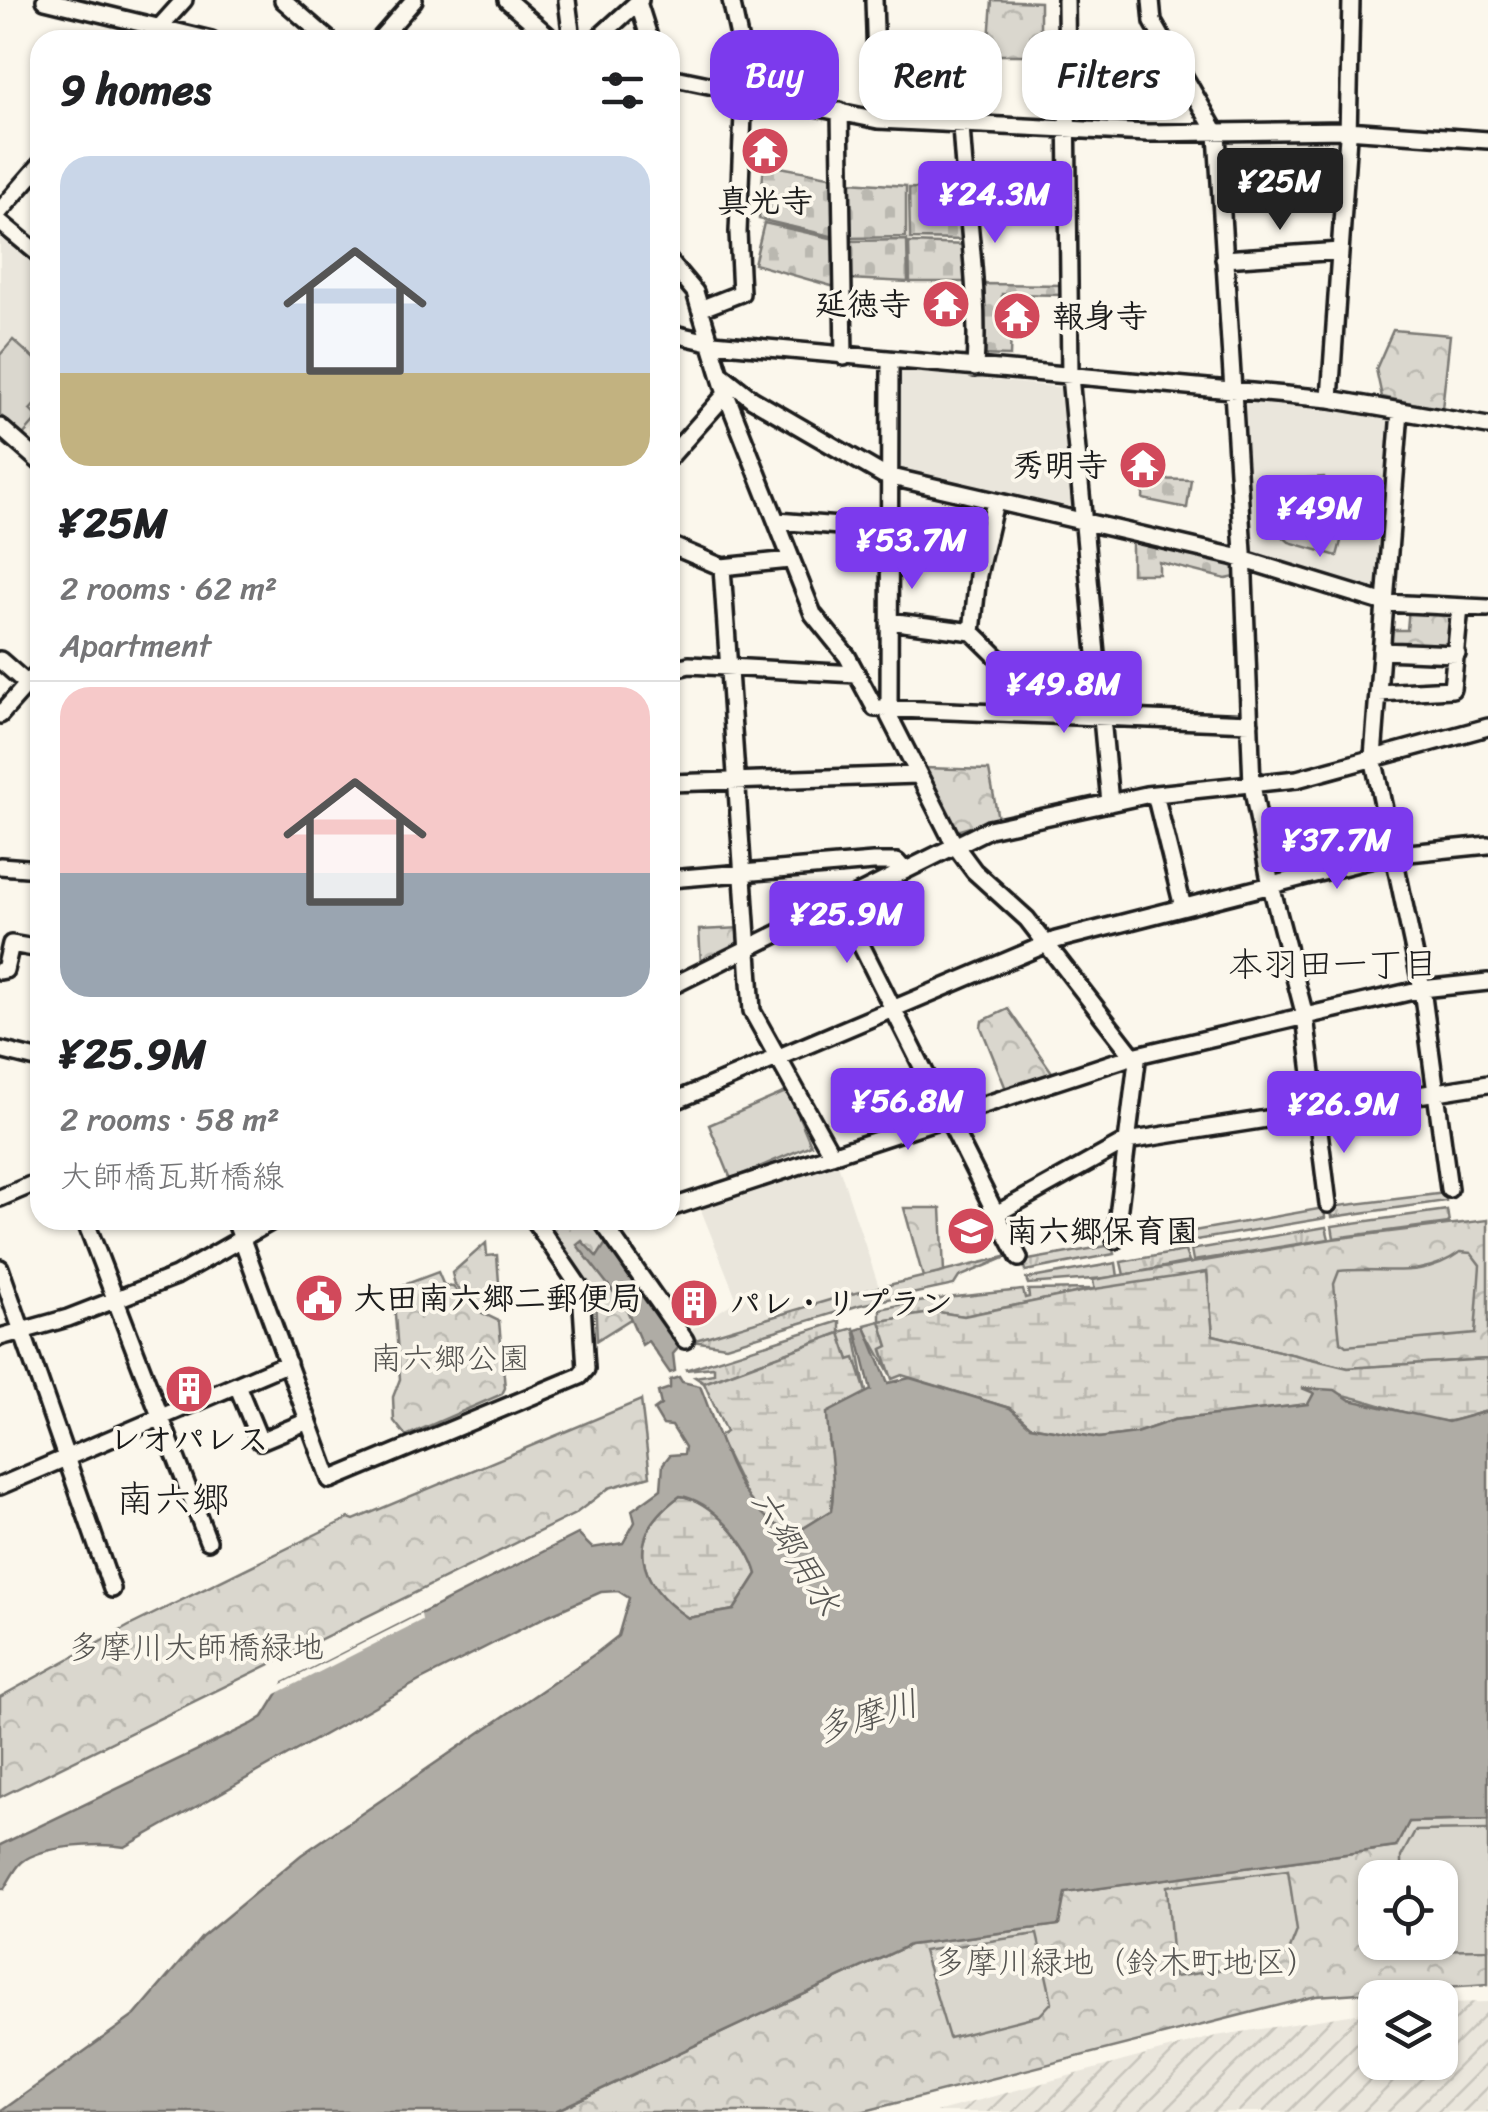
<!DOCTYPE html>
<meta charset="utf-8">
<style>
body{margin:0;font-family:Sriracha,"Klee One",sans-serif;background:#f6f6f6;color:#202124;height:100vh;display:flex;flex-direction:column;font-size:38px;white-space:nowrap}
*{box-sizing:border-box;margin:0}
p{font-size:32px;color:#757577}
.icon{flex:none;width:55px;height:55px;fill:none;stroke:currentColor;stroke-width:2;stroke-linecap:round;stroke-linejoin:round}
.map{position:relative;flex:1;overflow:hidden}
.panel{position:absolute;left:30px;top:30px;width:650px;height:1200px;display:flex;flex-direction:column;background:#fff;border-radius:30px;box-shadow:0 2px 8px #0004}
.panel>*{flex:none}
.guide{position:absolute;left:710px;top:30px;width:628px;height:90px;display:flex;gap:20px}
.buttons{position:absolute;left:1358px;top:1860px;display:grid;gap:20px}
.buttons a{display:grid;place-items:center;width:100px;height:100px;border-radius:20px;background:#fff;box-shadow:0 2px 8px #0004;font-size:50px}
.price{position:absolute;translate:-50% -85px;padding:0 22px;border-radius:10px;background:#7c3aed;color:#fff;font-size:32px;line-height:65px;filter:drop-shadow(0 2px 5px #0008)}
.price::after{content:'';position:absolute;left:50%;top:60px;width:30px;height:22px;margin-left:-15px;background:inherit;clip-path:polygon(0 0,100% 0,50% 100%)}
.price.active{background:#222;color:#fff}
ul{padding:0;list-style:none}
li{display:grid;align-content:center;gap:20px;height:530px;padding:0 30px}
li+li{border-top:2px solid #e0e0e0}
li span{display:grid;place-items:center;height:310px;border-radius:30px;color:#555}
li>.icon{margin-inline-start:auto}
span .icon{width:180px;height:180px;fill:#fffc;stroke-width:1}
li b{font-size:42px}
h2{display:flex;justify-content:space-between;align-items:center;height:120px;padding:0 30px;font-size:42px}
.pill{padding:0 35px;border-radius:30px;background:#fff;box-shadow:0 2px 8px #0004;font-size:35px;line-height:90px}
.pill.active{background:#7c3aed;color:#fff}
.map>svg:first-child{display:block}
.built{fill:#eae6dc}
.industrial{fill:url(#industrial-furrows)}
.grass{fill:url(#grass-tufts);stroke:#7b7a75;stroke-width:2.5}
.forest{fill:url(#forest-crowns);stroke:#7b7a75;stroke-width:2.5;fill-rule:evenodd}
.wetland{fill:url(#wetland-marsh);stroke:#7b7a75;stroke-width:2.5}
.cemetery{fill:url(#cemetery-stones);stroke:#7b7a75;stroke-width:2.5}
.pitch{fill:#dad7ce;stroke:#7b7a75;stroke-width:2.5}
.water{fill:#afaca5;stroke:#74726e;stroke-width:2.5;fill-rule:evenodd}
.pier{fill:#fbf7ec}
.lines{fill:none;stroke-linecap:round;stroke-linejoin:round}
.minor-casing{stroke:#1c1c1c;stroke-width:22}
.minor{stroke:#fbf7ec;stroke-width:15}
.labels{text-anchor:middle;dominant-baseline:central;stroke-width:8;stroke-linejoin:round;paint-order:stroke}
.poi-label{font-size:32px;font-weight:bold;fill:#1c1c1c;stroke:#fbf7ec;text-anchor:start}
.park-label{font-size:32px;fill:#555451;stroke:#fbf7ec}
.neighbourhood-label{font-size:35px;fill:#1c1c1c;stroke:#fbf7ec}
.water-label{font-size:35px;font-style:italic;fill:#575653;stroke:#fbf7ec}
.quarter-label{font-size:38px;fill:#1c1c1c;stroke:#fbf7ec}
</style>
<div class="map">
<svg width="1488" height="2112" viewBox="0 0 1488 2112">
<defs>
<pattern id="industrial-furrows" width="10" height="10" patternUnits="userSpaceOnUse" patternTransform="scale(2.5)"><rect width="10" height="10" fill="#eae6dc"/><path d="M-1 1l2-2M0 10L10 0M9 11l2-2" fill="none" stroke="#c8c5bc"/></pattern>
<pattern id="grass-tufts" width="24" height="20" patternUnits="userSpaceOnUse" patternTransform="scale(2.5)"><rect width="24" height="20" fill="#dad7ce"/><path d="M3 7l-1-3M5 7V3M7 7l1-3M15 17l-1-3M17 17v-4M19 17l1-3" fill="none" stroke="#bab8b0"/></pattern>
<pattern id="forest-crowns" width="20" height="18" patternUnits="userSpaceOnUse" patternTransform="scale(2.5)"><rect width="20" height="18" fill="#dad7ce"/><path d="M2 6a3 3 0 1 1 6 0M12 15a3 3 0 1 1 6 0" fill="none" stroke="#bab8b0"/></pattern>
<pattern id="wetland-marsh" width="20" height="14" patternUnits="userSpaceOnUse" patternTransform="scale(2.5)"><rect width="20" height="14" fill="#dad7ce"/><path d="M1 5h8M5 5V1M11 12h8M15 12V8" fill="none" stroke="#bab8b0"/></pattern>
<pattern id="cemetery-stones" width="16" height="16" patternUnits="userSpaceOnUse" patternTransform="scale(2.5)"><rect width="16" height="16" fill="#dad7ce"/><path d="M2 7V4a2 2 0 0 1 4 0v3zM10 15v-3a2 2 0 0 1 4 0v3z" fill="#bab8b0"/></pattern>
</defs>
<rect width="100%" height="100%" fill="#fbf7ec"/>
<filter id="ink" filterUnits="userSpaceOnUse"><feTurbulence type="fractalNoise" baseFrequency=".01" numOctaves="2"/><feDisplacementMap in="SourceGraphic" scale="20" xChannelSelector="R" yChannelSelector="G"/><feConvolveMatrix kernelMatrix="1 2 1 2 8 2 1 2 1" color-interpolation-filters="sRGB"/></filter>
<g filter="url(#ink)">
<path class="built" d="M0 232 40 266V422L24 441 0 420Z
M899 370 1066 388 1077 512 1070 517 895 473 894 374Z
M1247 401 1395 416 1380 596 1248 557 1239 410Z
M836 1158 879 1287 692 1341 686 1333 737 1300 699 1205Z"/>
<path class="industrial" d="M1488 2002V2112H936L1216 2036 1375 2011V2062H1440V2003Z"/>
<path class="grass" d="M1446 1193V1201L1332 1217 1330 1207Z
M1324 1208 1325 1218 1320 1219 1190 1241 1188 1232Z
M1447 1210 1449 1223 1334 1238 1332 1226Z
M1326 1227 1329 1239 1193 1261 1191 1250Z
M1112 1245 1114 1254 1025 1271 1023 1261Z
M1185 1251 1189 1262 1124 1275 1121 1262Z
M1009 1256 959 1277 954 1285 860 1305 726 1346 692 1341 843 1296Z
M1116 1263 1118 1277 1028 1284 1026 1279Z
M1095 1289 964 1316 938 1312 881 1321 888 1347 882 1350 890 1374 866 1330 865 1325 880 1321V1309C928 1299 974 1295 1023 1290L1025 1298 1029 1297 1028 1290Z
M840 1321V1332L854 1328 866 1392 855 1359 849 1360 839 1333 704 1383 695 1377 714 1374V1367L685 1370Z"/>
<path class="forest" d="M992 0 1040 2V55H988Z
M948 53H970L969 86H947Z
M1393 330 1450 335 1442 409 1382 397 1376 369Z
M1409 607 1455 610V647L1387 648V630H1407Z
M924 768 989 770 998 819 956 831Z
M742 928 738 944 701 964 699 930Z
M1008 1009 1054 1075 1006 1089 981 1027 982 1021Z
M904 1208H941L944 1272 923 1277Z
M538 1220H594L608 1240 601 1254 593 1256 632 1318 597 1340 595 1296 582 1295Z
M1488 1220V1359L1348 1368 1213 1335 1207 1272 1095 1292 1093 1280 1332 1239Z
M486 1243 487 1256 497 1255 499 1283 494 1303 484 1310 455 1285 452 1273Z
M438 1272 444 1286 453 1287 478 1311 499 1321 505 1388 502 1394 406 1436 394 1421 393 1397 400 1379 393 1289Z
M641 1400 650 1476 609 1488 575 1514 0 1797V1697L129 1626 349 1518 354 1520Z
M1488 1820V1984L1316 1996 861 2112H553L909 1945 1058 1925 1064 1893 1395 1847 1409 1822ZM1375 1878H1440V1942H1375Z"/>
<path class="wetland" d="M1207 1272 1213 1335 1348 1368 1488 1359V1411C1473 1413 1457 1423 1443 1421 1403 1417 1348 1389 1314 1393L1309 1404 1174 1420 1136 1433 1099 1438 1030 1426 1010 1408 902 1375 892 1379 882 1349 888 1346 880 1321 938 1312 964 1316 1095 1289Z
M840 1333 849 1360 855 1358 866 1392 828 1441 835 1468 831 1511 794 1534 755 1513 718 1437 726 1432 704 1383Z
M680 1496C712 1500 749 1545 757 1574L734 1610 688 1618C636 1583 624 1536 680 1496Z"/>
<path class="cemetery" d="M764 164 834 177 835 237 759 219Z
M849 182 906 186V237L848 238Z
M909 188 962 190 969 240 910 239Z
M764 223 835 239V287L754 264Z
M907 240 908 282 849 279V241Z
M909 243 970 245 969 282H910Z
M978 284 1065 285V295L1002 294 1001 331 1011 332 1010 356 979 355Z
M1144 479 1191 480 1187 508 1143 499Z
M1132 538 1239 563 1240 576 1226 579 1159 562V574H1132Z"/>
<path class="pitch" d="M13 340 40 364V399L30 410 38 418 23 435 0 415V355Z
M1324 477 1330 491 1353 497 1337 556 1289 542 1279 533 1276 480Z
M788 1091 811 1145 731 1179 709 1125Z
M1460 1252 1471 1253 1480 1265 1475 1334 1346 1346 1340 1341 1334 1284 1339 1271C1382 1266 1420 1281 1460 1252Z
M1488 1830V1949L1404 1950V1943L1440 1942V1878L1401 1877V1857L1415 1831Z
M1288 1870 1297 1931 1288 1954 1269 1962 1174 1977 1167 1886Z
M1037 1934 1052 2002 1040 2015 949 2038 923 1951Z"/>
<path class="water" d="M608 1240 681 1345 673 1354 675 1371 670 1373 648 1341 642 1345 626 1308 577 1245 582 1241 597 1257Z
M865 1327 888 1383 910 1378 1010 1408 1030 1426 1099 1438 1136 1433 1174 1420 1308 1404 1314 1393 1302 1388 1335 1390 1350 1400 1448 1422 1488 1411V1820L1409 1822 1396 1847 1065 1893 1059 1925 909 1945 553 2112H0L135 2015 202 1937 301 1855 595 1654 618 1636 629 1598 618 1591 601 1592 549 1615 421 1680 125 1847C100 1843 43 1845 22 1862 15 1868 9 1881 4 1889L0 1888V1845L252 1724 263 1717 284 1683 578 1534 592 1548 623 1543 635 1522 632 1510 661 1489 663 1464 670 1455 684 1454 685 1447 672 1426 663 1425 654 1410 661 1405 658 1392 670 1388V1380L679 1377 682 1382 700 1386C722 1438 734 1511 794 1534L831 1511C837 1478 828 1447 827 1413L871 1390 856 1330ZM680 1496C712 1500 749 1545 757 1574L734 1610 688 1618C636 1583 624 1536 680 1496Z"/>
<path class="pier" d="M421 1614 422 1620 266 1699 278 1686Z"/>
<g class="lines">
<g class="minor-casing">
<path id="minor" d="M45 0 211 40
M283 0 329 40
M507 0 553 40
M567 0 572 40
M731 0 740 42 737 91
M874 0 878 120
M1066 0 1070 376 1110 803
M1151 0 1153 22 1217 134 1243 552 1252 785 1271 886 1305 1016 1328 1204
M638 2 650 40
M148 40 184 0
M379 40 414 0
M596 40 640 0
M670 77 878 120 1148 133 1347 130 1488 140
M840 111 844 357
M961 124C965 205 980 287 975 368
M0 211 40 165
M0 222 40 255
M1224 259 1340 251
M670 262 695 292 726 394 813 614 847 656 875 708 1250 723
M700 309 741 293 738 232 744 91
M670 333 713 343 1330 399 1488 426
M890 361 889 716 954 844 974 871 1027 919 1137 1061 1115 1240
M722 375 752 399 883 475 1232 556 1385 603 1488 608
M1330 399 1348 136 1351 0
M1400 411 1373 757 1422 989 1449 1189
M0 427 40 462
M670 457 726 394
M995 502 978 575 972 632 1024 683 1027 713
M777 521 889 530
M670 545 722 567 790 560
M722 567 752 1011 832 1155
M889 621 972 632
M1381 651 1457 654
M0 660 40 695
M670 670 689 665 856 674
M1378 693 1452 689 1460 607
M0 715 40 670
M670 783 918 775
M1155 794 1183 907
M0 866 40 869
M670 879 873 862H897L903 869
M839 901 996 1214 1127 1141 1488 1084
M0 971 5 970 11 944 40 949
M670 987 989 829 1146 795 1297 779 1488 727
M0 1050 40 1060
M670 1103 1056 940 1389 855 1488 845
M0 1198 40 1181
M670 1208 1133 1056 1422 989 1488 982
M996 1214 1019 1258
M85 1220 208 1541
M235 1220 330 1480 580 1376 586 1369 581 1289 534 1220
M601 1220 685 1340
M607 1228 635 1220
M0 1268 112 1589
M0 1337 68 1318 176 1276 274 1220
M237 1385 260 1441 308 1421
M0 1486 288 1363"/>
</g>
<use href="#minor" class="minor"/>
</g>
</g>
<defs>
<g id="temple-disc" transform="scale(2.5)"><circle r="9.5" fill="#d1495b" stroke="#fbf7ec"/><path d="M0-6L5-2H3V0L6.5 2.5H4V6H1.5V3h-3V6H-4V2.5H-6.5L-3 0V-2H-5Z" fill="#fff"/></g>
<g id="school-disc" transform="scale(2.5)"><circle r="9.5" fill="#d1495b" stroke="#fbf7ec"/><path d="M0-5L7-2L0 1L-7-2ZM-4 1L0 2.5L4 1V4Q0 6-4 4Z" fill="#fff"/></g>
<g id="civic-disc" transform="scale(2.5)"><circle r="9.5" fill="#d1495b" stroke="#fbf7ec"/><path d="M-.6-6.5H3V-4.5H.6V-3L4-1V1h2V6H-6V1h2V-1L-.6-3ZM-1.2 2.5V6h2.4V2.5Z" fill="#fff"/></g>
<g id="building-disc" transform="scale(2.5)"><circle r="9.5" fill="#d1495b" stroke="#fbf7ec"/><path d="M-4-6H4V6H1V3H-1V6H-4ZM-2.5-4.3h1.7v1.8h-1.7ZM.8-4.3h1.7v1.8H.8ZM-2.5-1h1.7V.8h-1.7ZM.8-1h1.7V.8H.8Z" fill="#fff"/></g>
</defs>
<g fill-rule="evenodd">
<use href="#temple-disc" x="765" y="151"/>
<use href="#temple-disc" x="946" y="304"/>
<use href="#temple-disc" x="1017" y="316"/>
<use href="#temple-disc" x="1143" y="465"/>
<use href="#school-disc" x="971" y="1231"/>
<use href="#civic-disc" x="319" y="1298"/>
<use href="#building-disc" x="694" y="1303"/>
<use href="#building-disc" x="189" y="1389"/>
</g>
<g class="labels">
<g class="poi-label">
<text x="765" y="201" text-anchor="middle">真光寺</text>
<text x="911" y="304" text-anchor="end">延徳寺</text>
<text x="1052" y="316">報身寺</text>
<text x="1108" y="465" text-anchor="end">秀明寺</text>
<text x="1006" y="1231">南六郷保育園</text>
<text x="354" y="1298">大田南六郷二郵便局</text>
<text x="729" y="1303">パレ・リプラン</text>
<text x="189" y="1439" text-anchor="middle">レオパレス</text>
</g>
<g class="park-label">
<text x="450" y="1358">南六郷公園</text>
<text x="196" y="1647">多摩川大師橋緑地</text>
<text x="1126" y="1962">多摩川緑地（鈴木町地区）</text>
</g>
<g class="neighbourhood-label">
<text x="1333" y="964">本羽田一丁目</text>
</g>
<g class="water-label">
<text transform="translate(796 1552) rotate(59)">六郷用水</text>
<text transform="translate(867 1716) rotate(-16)">多摩川</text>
</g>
<g class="quarter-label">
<text x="173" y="1499">南六郷</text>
</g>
</g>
</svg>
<div class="buttons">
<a><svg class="icon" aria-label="locate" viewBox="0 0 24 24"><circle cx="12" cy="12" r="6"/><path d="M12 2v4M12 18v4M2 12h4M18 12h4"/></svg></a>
<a><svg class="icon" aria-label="layers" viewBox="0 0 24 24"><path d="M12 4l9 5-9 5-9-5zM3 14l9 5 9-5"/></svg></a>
</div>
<b class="price active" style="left:1280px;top:233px">¥25M</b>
<b class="price" style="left:995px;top:246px">¥24.3M</b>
<b class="price" style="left:1320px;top:560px">¥49M</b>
<b class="price" style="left:912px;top:592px">¥53.7M</b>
<b class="price" style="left:1064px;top:736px">¥49.8M</b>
<b class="price" style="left:1337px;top:892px">¥37.7M</b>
<b class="price" style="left:847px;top:966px">¥25.9M</b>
<b class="price" style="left:908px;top:1153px">¥56.8M</b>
<b class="price" style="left:1344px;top:1156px">¥26.9M</b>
<div class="guide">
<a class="pill active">Buy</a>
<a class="pill">Rent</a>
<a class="pill">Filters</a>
</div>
<section class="panel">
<h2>9 homes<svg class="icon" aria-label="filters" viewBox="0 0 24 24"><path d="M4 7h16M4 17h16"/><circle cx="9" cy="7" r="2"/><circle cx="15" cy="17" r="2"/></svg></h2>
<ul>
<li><span style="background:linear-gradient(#c9d6e8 70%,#c2b280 0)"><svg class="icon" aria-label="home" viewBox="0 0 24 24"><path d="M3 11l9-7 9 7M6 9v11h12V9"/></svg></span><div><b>¥25M</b><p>2 rooms · 62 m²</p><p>Apartment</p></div></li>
<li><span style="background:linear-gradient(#f6c9c9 60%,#9aa5b1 0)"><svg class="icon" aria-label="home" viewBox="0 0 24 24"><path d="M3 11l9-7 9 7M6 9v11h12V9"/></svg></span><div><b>¥25.9M</b><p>2 rooms · 58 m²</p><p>大師橋瓦斯橋線</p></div></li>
</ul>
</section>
</div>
